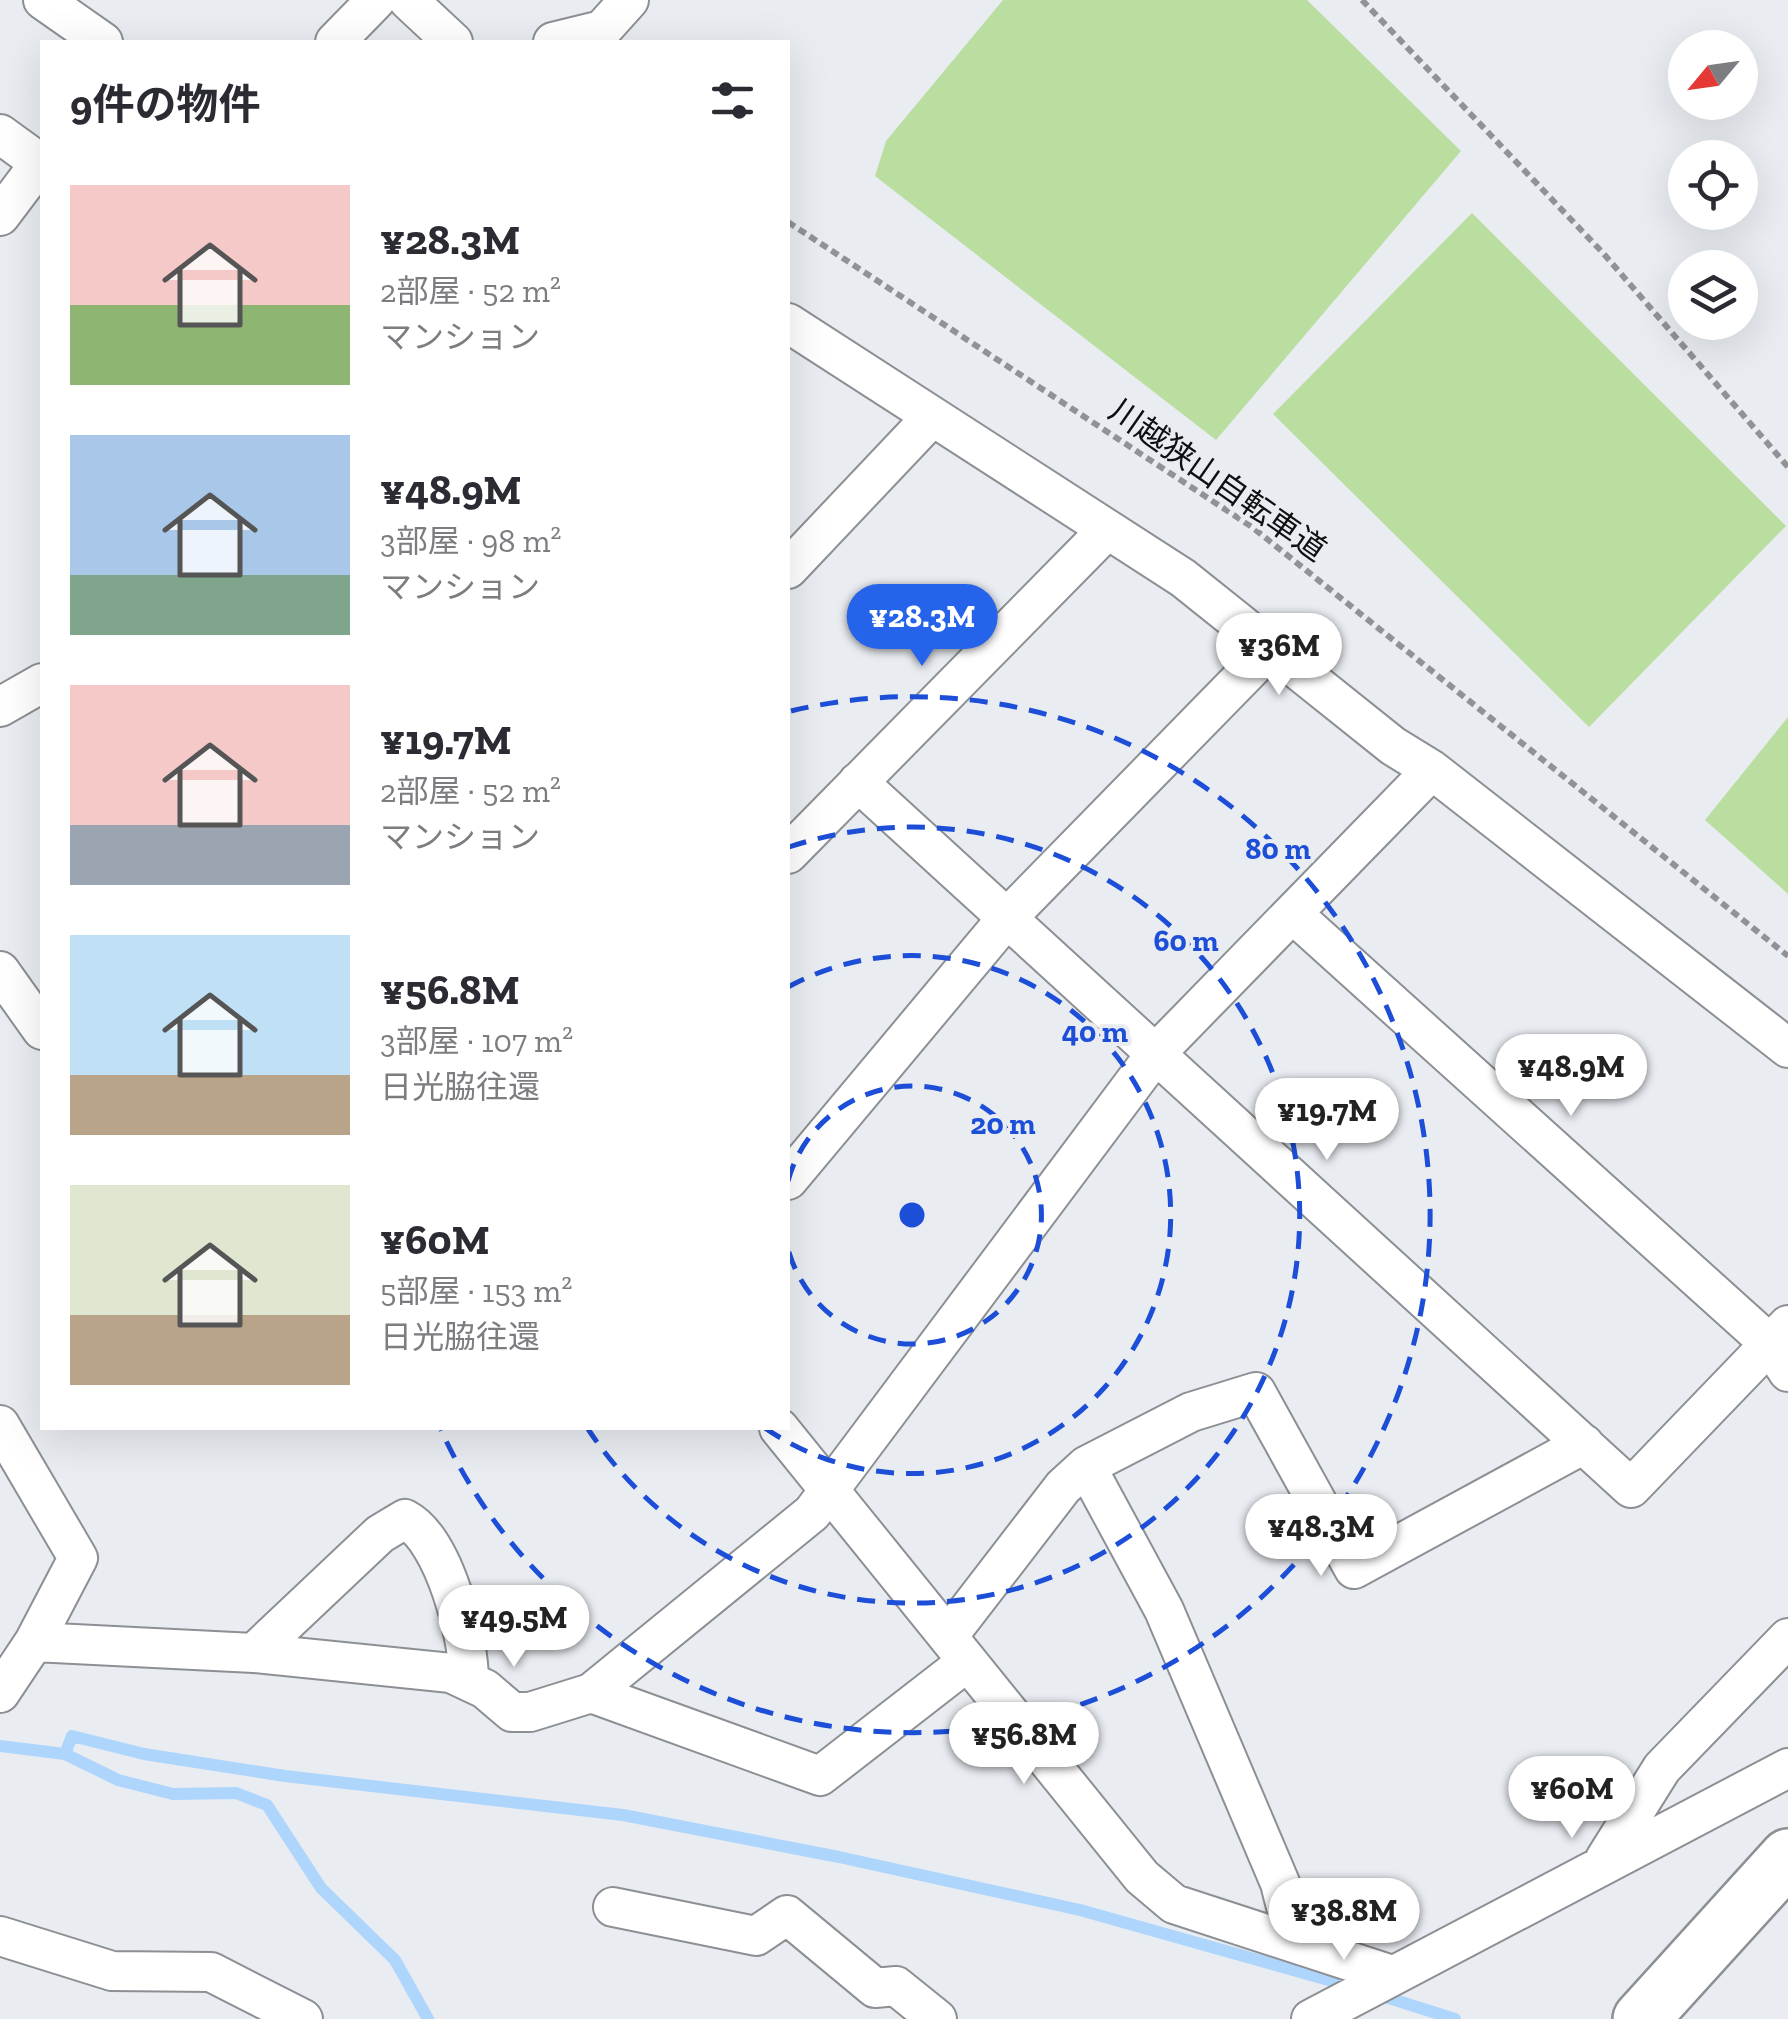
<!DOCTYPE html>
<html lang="ja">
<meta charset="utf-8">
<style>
body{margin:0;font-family:"Zilla Slab","Noto Sans JP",serif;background:#f7f7f7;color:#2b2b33;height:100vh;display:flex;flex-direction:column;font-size:38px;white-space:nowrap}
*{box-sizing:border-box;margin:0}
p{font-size:32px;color:#7c7c81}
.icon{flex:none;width:55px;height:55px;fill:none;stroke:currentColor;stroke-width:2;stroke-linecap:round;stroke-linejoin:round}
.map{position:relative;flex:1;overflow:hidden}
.sheet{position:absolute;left:40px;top:40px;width:750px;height:1390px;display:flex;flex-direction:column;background:#fff;border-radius:0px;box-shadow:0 10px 40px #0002}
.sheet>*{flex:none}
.needle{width:65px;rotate:241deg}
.controls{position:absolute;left:1668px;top:30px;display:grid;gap:20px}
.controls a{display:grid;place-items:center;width:90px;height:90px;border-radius:50%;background:#fff;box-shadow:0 10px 40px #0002;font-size:50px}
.price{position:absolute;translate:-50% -85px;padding:0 22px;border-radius:35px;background:#fff;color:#222;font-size:32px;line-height:65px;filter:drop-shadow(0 2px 5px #0008)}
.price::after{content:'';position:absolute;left:50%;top:60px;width:30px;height:22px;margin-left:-15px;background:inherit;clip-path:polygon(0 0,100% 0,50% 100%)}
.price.on{background:#2563eb;color:#fff}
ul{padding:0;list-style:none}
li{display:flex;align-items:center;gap:30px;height:250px;padding:0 30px}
li span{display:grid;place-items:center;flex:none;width:280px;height:200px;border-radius:0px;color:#555}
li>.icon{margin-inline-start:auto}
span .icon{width:120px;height:120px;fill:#fffc;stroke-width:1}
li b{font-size:42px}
h2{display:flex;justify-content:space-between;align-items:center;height:120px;padding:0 30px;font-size:42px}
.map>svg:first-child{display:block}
.green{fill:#b9dea0}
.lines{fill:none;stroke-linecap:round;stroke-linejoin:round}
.stream{stroke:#aed6fd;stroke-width:12}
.minor-casing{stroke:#8c8f93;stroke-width:42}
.trunk-casing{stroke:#8c8f93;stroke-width:60}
.path{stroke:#909296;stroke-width:6;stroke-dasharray:8 5;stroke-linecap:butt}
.minor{stroke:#fff;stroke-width:38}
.trunk{stroke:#fff;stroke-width:55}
.ring{fill:none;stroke:#1d4ed8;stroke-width:5;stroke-dasharray:18 12}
.labels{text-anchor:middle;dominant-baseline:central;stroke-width:8;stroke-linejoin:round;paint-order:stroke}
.street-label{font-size:32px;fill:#0f1012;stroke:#e9ecf1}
.centre{fill:#1d4ed8;stroke:#e9ecf1;stroke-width:5}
.ring-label{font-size:30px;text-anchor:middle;font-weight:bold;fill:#1d4ed8;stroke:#e9ecf1;stroke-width:8;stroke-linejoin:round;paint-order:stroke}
</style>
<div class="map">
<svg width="1788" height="2019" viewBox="0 0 1788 2019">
<rect width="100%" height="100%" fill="#e9ecf1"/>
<path class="green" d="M1003 0H1307L1461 151 1216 440 875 176 886 141Z
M1472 213 1786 526 1589 727 1273 414Z
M1788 717V894L1705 820Z"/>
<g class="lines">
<path class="stream" d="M0 1746 65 1754 118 1780 173 1794 236 1793 267 1805 321 1888 395 1960 428 2019
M65 1754 72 1736 144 1754 285 1776 623 1815 839 1857 1080 1910 1357 1988
M1376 1994 1455 2019"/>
<g class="minor-casing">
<path id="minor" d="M43 0 103 42
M408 0 453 42
M335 42 376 0
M553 42 602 30 629 0
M0 134 40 163 0 216
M788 323 1183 578 1393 746 1432 770 1788 1048
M788 569 930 419
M0 707 42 683
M858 782 1631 1488 1788 1325
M788 854 1106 531
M1294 915 1770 1344 1788 1372
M0 971 42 1030
M788 1180 1007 918 1271 648
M0 1425 78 1558 34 1642 0 1693
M779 1428 1142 1877 1174 1904 1392 1975
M1086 1466 1191 1412 1256 1392 1354 1569 1584 1444
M949 1635 1063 1487 1086 1466 1164 1610 1280 1883 1295 1942
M34 1642 254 1653 451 1673 485 1689 512 1712H530L591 1693 820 1776 967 1662
M254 1653 380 1534 405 1519C445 1540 469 1639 469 1681
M591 1693 812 1513 1157 1052 1432 770
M1605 1859 1662 1768 1788 1638
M613 1907 756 1936 787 1915 875 1988 896 1986 937 2019
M0 1936 112 1971 211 1972 303 2019
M1311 2019 1788 1768"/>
</g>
<g class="trunk-casing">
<path id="trunk" d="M1641 2019 1788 1857"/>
</g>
<path class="path" d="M1362 0 1603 253 1788 467
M788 222 1252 527 1788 956"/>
<use href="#minor" class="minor"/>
<use href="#trunk" class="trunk"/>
</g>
<g class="ring">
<path d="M788 1181A129 129 0 1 1 788 1249"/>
<path d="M788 987A259 259 0 1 1 765 1428"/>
<path d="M789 847A388 388 0 1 1 588 1429"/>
<path d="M791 711A518 518 0 1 1 441 1430"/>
</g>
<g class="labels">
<g class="street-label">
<text transform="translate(1218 480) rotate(35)">川越狭山自転車道</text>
</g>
</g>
<circle cx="912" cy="1215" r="15" class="centre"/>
<g class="ring-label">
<text x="1278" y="859">80 m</text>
<text x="1186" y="951">60 m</text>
<text x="1095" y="1042">40 m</text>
<text x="1003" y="1134">20 m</text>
</g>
</svg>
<div class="controls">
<a><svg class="needle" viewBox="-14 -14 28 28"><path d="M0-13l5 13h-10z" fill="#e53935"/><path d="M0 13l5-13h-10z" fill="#7c7c81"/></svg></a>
<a><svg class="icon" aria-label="locate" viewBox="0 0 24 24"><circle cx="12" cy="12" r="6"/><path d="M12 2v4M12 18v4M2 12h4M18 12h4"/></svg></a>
<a><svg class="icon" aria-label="layers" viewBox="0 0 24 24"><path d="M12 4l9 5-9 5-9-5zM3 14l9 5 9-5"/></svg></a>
</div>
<b class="price on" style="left:922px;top:669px">¥28.3M</b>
<b class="price" style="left:1279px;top:698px">¥36M</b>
<b class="price" style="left:1571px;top:1119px">¥48.9M</b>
<b class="price" style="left:1327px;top:1163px">¥19.7M</b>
<b class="price" style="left:1321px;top:1579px">¥48.3M</b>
<b class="price" style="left:514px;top:1670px">¥49.5M</b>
<b class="price" style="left:1024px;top:1787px">¥56.8M</b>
<b class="price" style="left:1572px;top:1841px">¥60M</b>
<b class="price" style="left:1344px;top:1963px">¥38.8M</b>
<section class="sheet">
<h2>9件の物件<svg class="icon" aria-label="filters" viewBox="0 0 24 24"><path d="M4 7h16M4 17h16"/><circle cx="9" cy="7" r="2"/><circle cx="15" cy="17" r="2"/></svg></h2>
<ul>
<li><span style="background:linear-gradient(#f6c9c9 60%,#8fb573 0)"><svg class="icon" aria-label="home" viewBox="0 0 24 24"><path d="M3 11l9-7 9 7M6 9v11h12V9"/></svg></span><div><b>¥28.3M</b><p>2部屋 · 52 m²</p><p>マンション</p></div></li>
<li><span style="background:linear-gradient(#a9c7e8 70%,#7fa58c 0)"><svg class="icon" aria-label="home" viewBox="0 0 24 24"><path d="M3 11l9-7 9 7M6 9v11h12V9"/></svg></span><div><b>¥48.9M</b><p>3部屋 · 98 m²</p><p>マンション</p></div></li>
<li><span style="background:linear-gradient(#f6c9c9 70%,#9aa5b1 0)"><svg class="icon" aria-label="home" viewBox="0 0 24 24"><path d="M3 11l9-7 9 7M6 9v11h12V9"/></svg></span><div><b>¥19.7M</b><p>2部屋 · 52 m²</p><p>マンション</p></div></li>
<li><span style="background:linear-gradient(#bfe0f5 70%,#b9a48a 0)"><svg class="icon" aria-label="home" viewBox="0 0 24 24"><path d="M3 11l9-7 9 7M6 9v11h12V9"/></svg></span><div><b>¥56.8M</b><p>3部屋 · 107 m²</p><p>日光脇往還</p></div></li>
<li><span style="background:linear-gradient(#dfe7d0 65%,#b9a48a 0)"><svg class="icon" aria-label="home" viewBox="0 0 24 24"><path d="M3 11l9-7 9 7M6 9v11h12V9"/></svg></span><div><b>¥60M</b><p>5部屋 · 153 m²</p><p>日光脇往還</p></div></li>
</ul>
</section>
</div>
